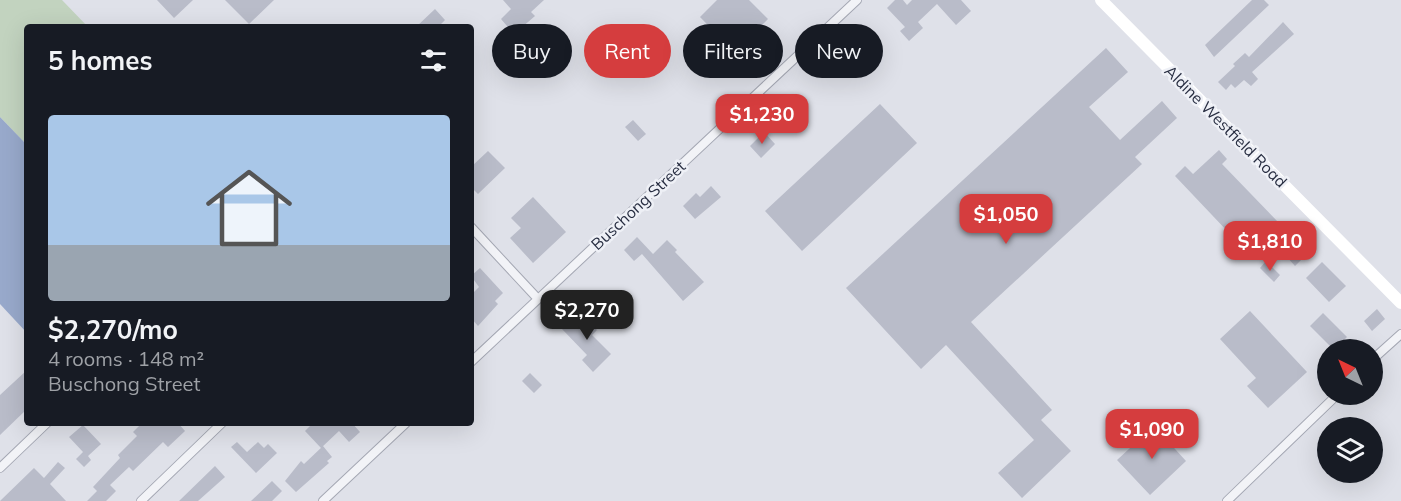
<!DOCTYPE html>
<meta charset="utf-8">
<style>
body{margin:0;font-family:Mulish,sans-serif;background:#242831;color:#f1f3f6;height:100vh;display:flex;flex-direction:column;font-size:22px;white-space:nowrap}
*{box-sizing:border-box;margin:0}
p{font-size:20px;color:#9ea1a6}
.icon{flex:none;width:33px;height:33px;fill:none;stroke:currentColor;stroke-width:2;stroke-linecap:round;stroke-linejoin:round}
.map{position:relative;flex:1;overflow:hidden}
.panel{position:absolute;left:24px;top:24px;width:450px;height:402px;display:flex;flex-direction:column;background:#171b24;border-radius:6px;box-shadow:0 6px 24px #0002}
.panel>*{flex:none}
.guide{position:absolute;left:492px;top:24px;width:570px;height:54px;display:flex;gap:12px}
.needle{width:39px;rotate:317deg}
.buttons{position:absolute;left:1317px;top:339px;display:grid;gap:12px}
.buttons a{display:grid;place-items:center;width:66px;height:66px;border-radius:50%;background:#171b24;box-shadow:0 6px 24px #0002;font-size:30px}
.price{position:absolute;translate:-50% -51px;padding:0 14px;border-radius:12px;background:#d53d3e;color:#fff;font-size:20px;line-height:39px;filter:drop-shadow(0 2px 3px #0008)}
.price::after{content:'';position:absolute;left:50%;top:36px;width:18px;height:14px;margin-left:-9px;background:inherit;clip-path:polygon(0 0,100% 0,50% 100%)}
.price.active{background:#222;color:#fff}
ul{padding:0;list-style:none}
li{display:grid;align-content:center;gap:12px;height:318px;padding:0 24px}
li+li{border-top:2px solid #363941}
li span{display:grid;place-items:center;height:186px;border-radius:6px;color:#555}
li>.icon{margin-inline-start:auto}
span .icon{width:108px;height:108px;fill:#fffc;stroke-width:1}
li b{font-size:26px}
h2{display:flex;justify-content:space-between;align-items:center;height:72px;padding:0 24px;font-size:26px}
.tag{padding:0 21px;border-radius:27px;background:#171b24;box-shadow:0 6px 24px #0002;font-size:21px;line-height:54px}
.tag.active{background:#d53d3e;color:#fff}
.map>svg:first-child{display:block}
.green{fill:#c2d3bf}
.water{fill:#98a9cb}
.building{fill:#b9bcc9}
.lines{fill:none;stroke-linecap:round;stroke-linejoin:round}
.minor-casing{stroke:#a4a7b3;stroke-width:10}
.minor{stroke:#f2f3f7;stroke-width:8}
.secondary{stroke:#fff;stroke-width:12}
.labels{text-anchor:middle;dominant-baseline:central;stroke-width:5;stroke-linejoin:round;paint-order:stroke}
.street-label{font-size:16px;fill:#272d41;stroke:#eef0f6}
</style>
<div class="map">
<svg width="1401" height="501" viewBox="0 0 1401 501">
<rect width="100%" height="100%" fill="#dfe1e9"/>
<path class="green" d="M0 0H62L88 27H27V145L0 117Z"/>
<path class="water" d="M0 117 27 145V333L0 304Z"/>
<path class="building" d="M157 0H193L174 18Z
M225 0H274L249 24Z
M503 0H544L531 12 535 16 514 34 501 19 511 9Z
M717 0H749L768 19 756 31 758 33 734 52 700 17Z
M895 0H903L907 5 912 0H961L971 11 956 25 937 4 918 22 923 28 909 41 900 31 905 27 887 8Z
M1252 0H1264L1269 5 1214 57 1205 45Z
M435 9 445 20 438 27H416Z
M1283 22 1294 34 1252 72 1258 79 1251 86 1244 80 1235 88 1231 84 1226 90 1218 82 1235 66 1233 64 1245 53 1249 57Z
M1106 48 1128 72 1089 107 1120 140 1162 101 1177 118 1135 157 1142 164 971 322 1052 410 1041 420 1071 451 1022 498 998 473 1034 440 946 345 921 369 846 288Z
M880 104 917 143 802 251 765 211Z
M633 120 646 134 638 141 625 127Z
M764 132 775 144 761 158 750 146Z
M1219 150 1227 159 1222 164 1279 223 1248 253 1175 176 1185 166 1193 174Z
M488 151 505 168 478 194 471 187V167Z
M711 186 721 197 695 219 683 206 696 193 700 197Z
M533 197 566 232 533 263 510 238 521 228 511 218Z
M1291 233 1309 252 1295 266 1277 246Z
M637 237 653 254 667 240 677 250 675 252 704 282 683 301 642 254 634 261 624 250Z
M1266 261 1280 275 1274 282 1260 268Z
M1322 262 1346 286 1329 302 1306 278Z
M480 268 503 293 495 301 498 304 478 326 471 318V295L479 287 471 276Z
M1377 309 1385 319 1372 331 1364 321Z
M1250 311 1307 372 1268 408 1247 386 1256 378 1220 339Z
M579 312 597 330 592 335 611 354 593 372 582 360 587 355 562 329Z
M1323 313 1347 337 1334 350 1310 326Z
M27 370V409L0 435V395Z
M530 373 542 385 534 393 522 381Z
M142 423H178L185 431 168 447 163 442 133 471 129 467 110 485 116 491 106 501H87L97 491 93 487 120 458 118 455 137 436 133 432Z
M313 423H352L360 432 349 442 339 431 321 448 305 431Z
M83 425 101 444 88 456 91 460 84 467 76 459 83 452 69 437Z
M1154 426 1186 461 1150 495 1117 460Z
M237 442 247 452 258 442 264 448 268 444 277 453 256 473 231 447Z
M323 446 332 457 327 461 329 463 296 492 285 481 301 461 304 464Z
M58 462 65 468 50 484 66 501H0L34 468 44 478Z
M215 466 225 477 198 501H179Z
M272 481 282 491 272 501H251Z"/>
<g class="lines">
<g class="minor-casing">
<path id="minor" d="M471 227 538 299
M1372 360 1401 334
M471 362 857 0
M0 468 47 423
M141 501 222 423
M323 501 406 423
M1227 501 1338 394"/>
</g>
<use href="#minor" class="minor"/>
<path class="secondary" d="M1101 0 1401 303"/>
</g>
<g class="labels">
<g class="street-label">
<text transform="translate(1226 126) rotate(45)">Aldine Westfield Road</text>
<text transform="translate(638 205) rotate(-43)">Buschong Street</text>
</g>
</g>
</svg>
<div class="buttons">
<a><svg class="needle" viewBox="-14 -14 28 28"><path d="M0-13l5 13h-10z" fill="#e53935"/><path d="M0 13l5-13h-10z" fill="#9ea1a6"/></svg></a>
<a><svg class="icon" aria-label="layers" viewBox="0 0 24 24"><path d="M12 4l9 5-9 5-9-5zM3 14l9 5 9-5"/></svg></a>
</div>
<b class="price" style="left:762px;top:145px">$1,230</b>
<b class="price" style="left:1006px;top:245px">$1,050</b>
<b class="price" style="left:1270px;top:272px">$1,810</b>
<b class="price active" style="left:587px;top:341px">$2,270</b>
<b class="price" style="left:1152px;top:460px">$1,090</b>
<div class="guide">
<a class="tag">Buy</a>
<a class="tag active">Rent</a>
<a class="tag">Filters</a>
<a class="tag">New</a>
</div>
<section class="panel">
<h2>5 homes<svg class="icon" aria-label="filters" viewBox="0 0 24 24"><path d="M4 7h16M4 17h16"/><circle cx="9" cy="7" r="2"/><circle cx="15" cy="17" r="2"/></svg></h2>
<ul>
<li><span style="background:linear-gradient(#a9c7e8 70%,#9aa5b1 0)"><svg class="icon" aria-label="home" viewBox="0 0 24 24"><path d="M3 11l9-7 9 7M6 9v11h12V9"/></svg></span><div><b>$2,270/mo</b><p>4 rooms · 148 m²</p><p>Buschong Street</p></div></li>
</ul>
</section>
</div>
